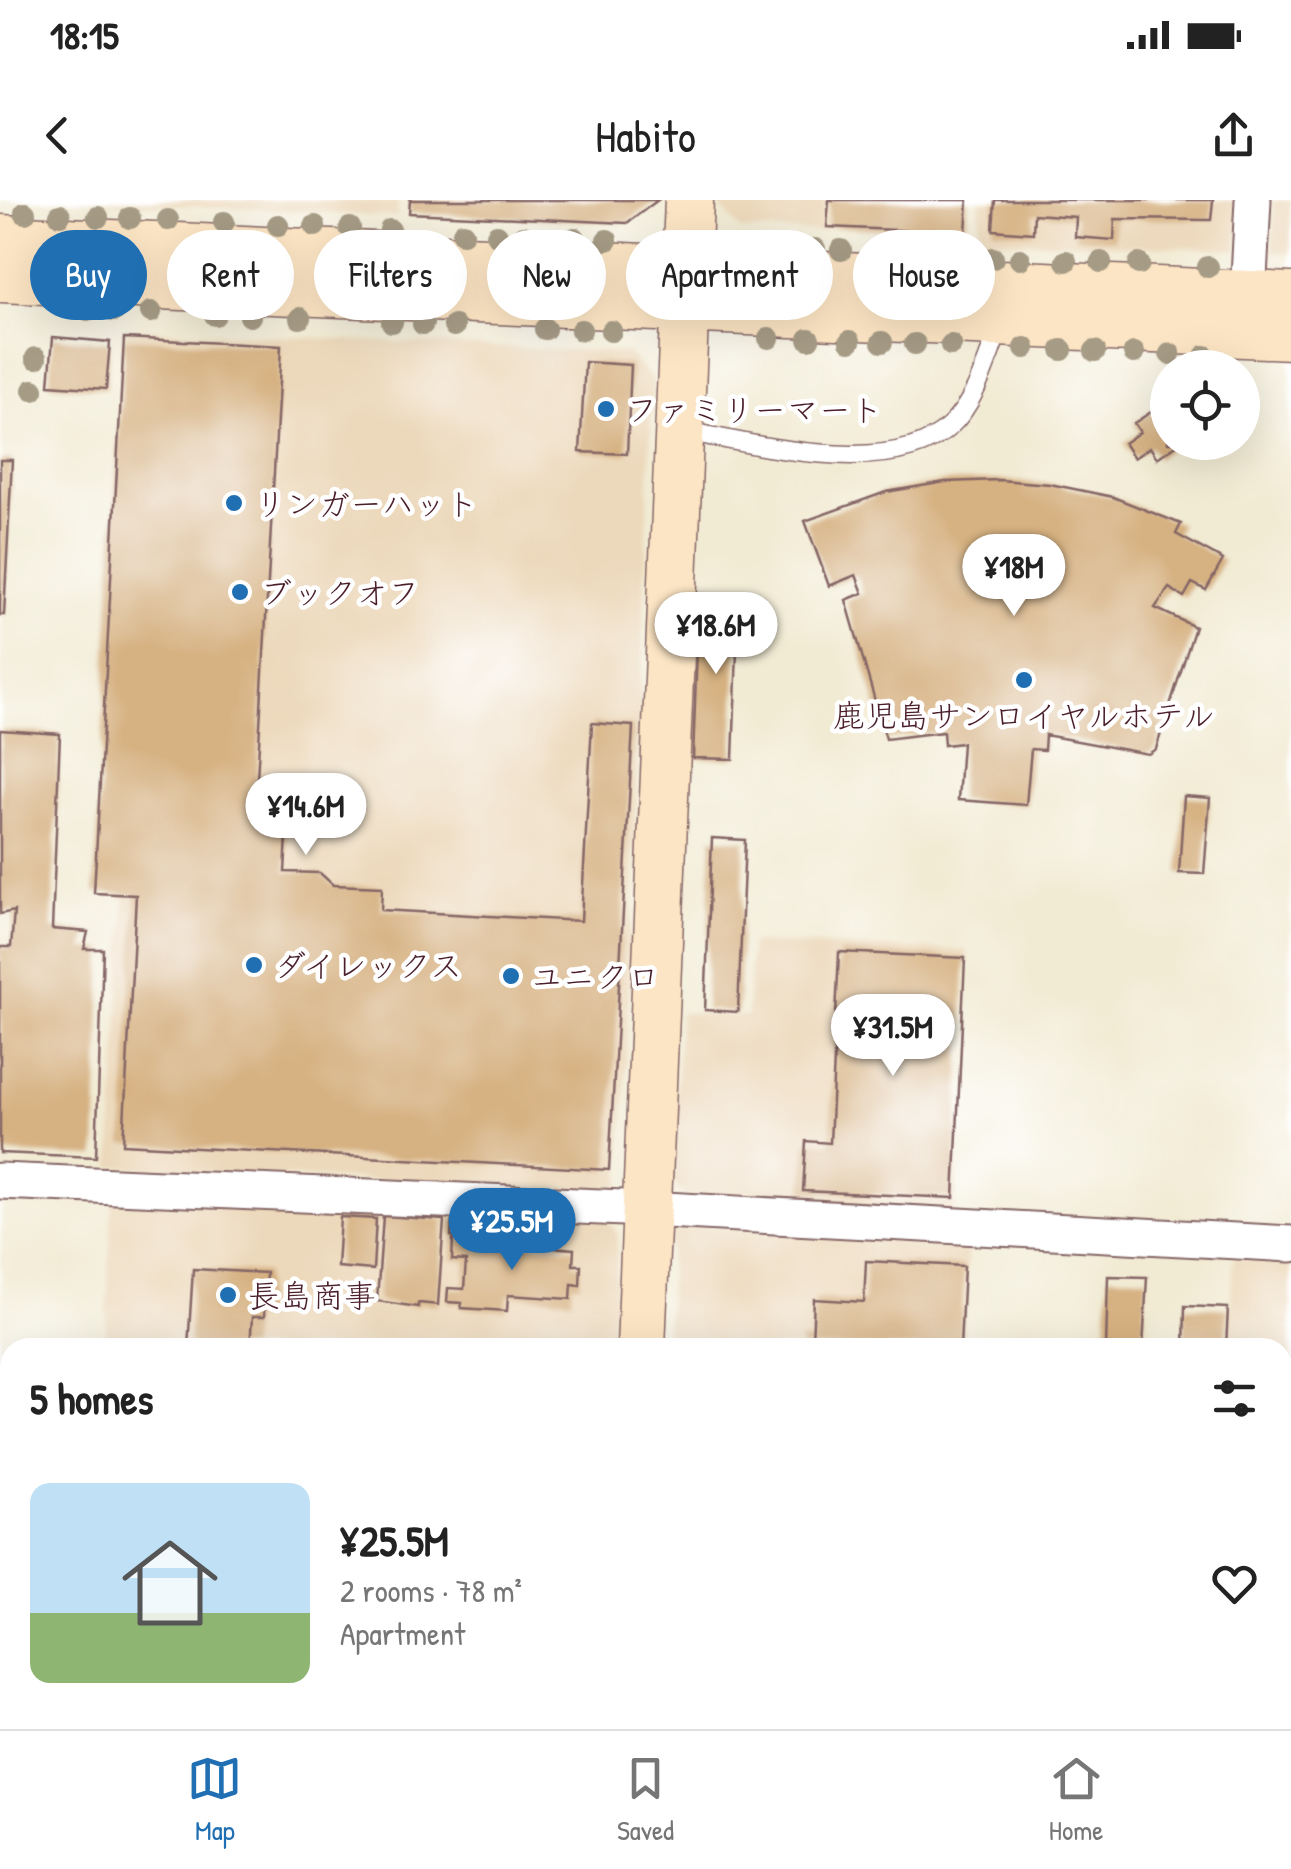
<!DOCTYPE html>
<meta charset="utf-8">
<style>
body{margin:0;font-family:"Patrick Hand","Klee One",sans-serif;background:#f6f6f6;color:#222;height:100vh;display:flex;flex-direction:column;font-size:38px;white-space:nowrap}
*{box-sizing:border-box;margin:0}
p{font-size:32px;color:#767676}
.icon{flex:none;width:55px;height:55px;fill:none;stroke:currentColor;stroke-width:2;stroke-linecap:round;stroke-linejoin:round}
.map{position:relative;flex:1;overflow:hidden}
.sheet{position:absolute;left:0px;top:1138px;width:1292px;height:392px;display:flex;flex-direction:column;background:#fff;border-radius:30px 30px 0 0;box-shadow:0 10px 40px #0002}
.sheet>*{flex:none}
.top-card{position:absolute;left:30px;top:30px;width:1232px;height:90px;display:flex;gap:20px}
.controls{position:absolute;left:1150px;top:150px;display:grid;gap:20px}
.controls a{display:grid;place-items:center;width:110px;height:110px;border-radius:50%;background:#fff;box-shadow:0 10px 40px #0002;font-size:50px}
.price{position:absolute;translate:-50% -85px;padding:0 22px;border-radius:35px;background:#fff;color:#222;font-size:32px;line-height:65px;filter:drop-shadow(0 2px 5px #0008)}
.price::after{content:'';position:absolute;left:50%;top:60px;width:30px;height:22px;margin-left:-15px;background:inherit;clip-path:polygon(0 0,100% 0,50% 100%)}
.price.on{background:#1f6fb2;color:#fff}
ul{padding:0;list-style:none}
li{display:flex;align-items:center;gap:30px;height:250px;padding:0 30px}
li span{display:grid;place-items:center;flex:none;width:280px;height:200px;border-radius:20px;color:#555}
li>.icon{margin-inline-start:auto}
span .icon{width:120px;height:120px;fill:#fffc;stroke-width:1}
li b{font-size:42px}
h2{display:flex;justify-content:space-between;align-items:center;height:120px;padding:0 30px;font-size:42px}
.chip{padding:0 35px;border-radius:45px;background:#fff;box-shadow:0 10px 40px #0002;font-size:35px;line-height:90px}
.chip.on{background:#1f6fb2;color:#fff}
.status{display:flex;justify-content:space-between;align-items:center;height:70px;padding:0 50px;background:#fff;direction:ltr}
.status svg{height:28px;fill:currentColor}
header{display:flex;justify-content:space-between;align-items:center;height:130px;padding:0 30px;background:#fff;font-size:45px;font-weight:600}
.tab-bar{display:flex;justify-content:space-around;align-items:center;height:140px;border-top:2px solid #e0e0e0;background:#fff;font-size:28px;color:#767676}
.tab-bar a{display:grid;justify-items:center;gap:5px}
.tab-bar .on{color:#1f6fb2}
.map>svg:first-child{display:block}
.built{fill:#ecd8ba}
.building{fill:#d6b181}
.lines{fill:none;stroke-linecap:round;stroke-linejoin:round}
.lane-casing{stroke:#856666;stroke-width:21}
.street-casing{stroke:#856666;stroke-width:39}
.secondary-casing{stroke:#856666;stroke-width:51}
.lane{stroke:#fff;stroke-width:18}
.street{stroke:#fff;stroke-width:35}
.secondary{stroke:#fce5c4;stroke-width:48}
.tree{fill:#a69b85}
.poi-dot{fill:#1f6fb2;stroke:#fff;stroke-width:4}
.labels{text-anchor:middle;dominant-baseline:central;stroke-width:9;stroke-linejoin:round;paint-order:stroke}
.poi-label{font-size:32px;fill:#4a1f2b;stroke:#fff;text-anchor:start}
</style>
<div class="status"><b>18:15</b><svg viewBox="0 0 49 12"><path d="M0 12V9h3v3zM5 12V6h3v6zM10 12V3h3v9zM15 12V0h3v12zM26 1h20v11H26zM47 4h2v5h-2z"/></svg></div>
<header><svg class="icon" aria-label="back" viewBox="0 0 24 24"><path d="M15 5l-7 7 7 7"/></svg>Habito<svg class="icon" aria-label="share" viewBox="0 0 24 24"><path d="M12 15V3M7 8l5-5 5 5M5 13v7h14v-7"/></svg></header>
<div class="map">
<svg width="1291" height="1529" viewBox="0 0 1291 1529">
<rect width="100%" height="100%" fill="#fff"/>
<filter id="ink" filterUnits="userSpaceOnUse"><feTurbulence type="fractalNoise" baseFrequency=".01" numOctaves="2"/><feDisplacementMap in="SourceGraphic" scale="20" xChannelSelector="R" yChannelSelector="G"/><feConvolveMatrix kernelMatrix="1 2 1 2 8 2 1 2 1" color-interpolation-filters="sRGB"/></filter>
<filter id="wash" filterUnits="userSpaceOnUse"><feTurbulence type="fractalNoise" baseFrequency=".0048" numOctaves="4" result="noise"/><feDisplacementMap in="SourceGraphic" scale="40" xChannelSelector="R" yChannelSelector="G"/><feGaussianBlur stdDeviation="2.25" result="paint"/><feColorMatrix in="noise" values="0 0 0 0 0 0 0 0 0 0 0 0 0 0 0 0 0 1.4 0 .05"/><feComposite in="paint" operator="in"/></filter>
<g filter="url(#wash)">
<rect width="100%" height="100%" fill="#f2ebd4"/>
<path class="built" d="M78 0H398L397 17Z
M826 0 825 32 741 30 715 1Z
M980 0H1239L1237 50 978 39Z
M1274 0H1291V53L1272 52Z
M125 129 627 153 653 180 621 985 608 992 111 967 125 695 94 693Z
M751 743 967 751 955 1013 686 998 671 980 680 812 747 816Z
M112 999 607 1018 618 1034 614 1147 105 1148Z
M683 1024 968 1041 963 1147 666 1148 671 1034Z
M1233 1058 1291 1060V1315H1282V1148H1228Z
M0 1261 10 1262V1520H598L597 1528 0 1529Z"/>
<g id="blocks">
<path class="building" d="M410 0H658L627 23 409 13Z
M829 0H968L966 33 827 27Z
M995 0H1213L1211 20 1115 19 1114 40 1075 37 1076 17 1034 14 1033 33 993 30Z
M53 137 110 142 106 189 49 185Z
M124 138 281 146 257 580 290 582 285 672 320 673 333 685 382 687 381 710 581 721 592 523 633 526 609 970 123 944 136 695 94 693Z
M585 162 631 165 627 254 580 252Z
M1168 201V242H1181L1157 258 1150 247 1134 258 1124 243 1140 232 1134 223Z
M0 260H12L4 415H0Z
M999 280 1050 284 1113 297 1181 324 1176 334 1223 360 1206 390 1192 383 1184 397 1169 388 1155 408 1195 427 1156 549 1148 554 1045 535 1044 550 1031 549 1026 605 958 600 962 543 944 545 943 532 886 539 846 400 863 393 856 375 829 386 805 321 886 292 945 282Z
M699 394 739 395 733 559 693 558Z
M0 530 60 534 52 729 88 732 84 749H103L96 957 0 953V747H11L14 711 0 714Z
M1184 596 1210 598 1204 674 1179 673Z
M712 638 745 640 738 812 705 810Z
M839 752 965 758 954 998 803 991 806 941 830 943Z
M383 1016 444 1020 438 1105 418 1103V1107L377 1101Z
M340 1017 376 1019 373 1070 337 1067Z
M452 1020 514 1024 513 1040 451 1036Z
M453 1039 574 1049 573 1065H581L580 1085 572 1084 571 1099 508 1095 507 1111 461 1108 462 1103 447 1102 448 1088 464 1089 466 1061 452 1060Z
M866 1061 964 1066 960 1148H800V1140L812 1141 814 1099 864 1102Z
M193 1069 266 1073 264 1117H252L250 1148H188Z
M1108 1076 1147 1077 1143 1148H1106Z
M1185 1106 1228 1108 1226 1148H1184Z
M1282 1168H1291V1308L1282 1307Z
M0 1268 10 1269V1487H0Z
M1282 1321 1291 1322V1349H1282Z
M370 1520H585L575 1529H369Z
M698 1520H781V1529H697Z
M1166 1520H1206V1529H1166Z"/>
</g>
</g>
<g filter="url(#ink)">
<use href="#blocks" fill-opacity="0" stroke="#856666" stroke-width="2.5"/>
<g class="lines">
<g class="lane-casing">
<path id="lane" d="M680 230C748 243 893 281 950 226 977 201 988 156 1001 123"/>
</g>
<g class="street-casing">
<path id="street" d="M1247 117 1253 0
M0 981 647 1009 1291 1044"/>
</g>
<g class="secondary-casing">
<path id="secondary" d="M0 39 1291 97
M0 78 1291 135
M641 1148 689 0
M625 1529V1520"/>
</g>
<use href="#lane" class="lane"/>
<use href="#street" class="street"/>
<use href="#secondary" class="secondary"/>
</g>
<g class="tree">
<circle cx="25" cy="13" r="11"/>
<circle cx="60" cy="15" r="11"/>
<circle cx="98" cy="17" r="11"/>
<circle cx="130" cy="18" r="11"/>
<circle cx="168" cy="20" r="11"/>
<circle cx="224" cy="22" r="11"/>
<circle cx="278" cy="25" r="11"/>
<circle cx="315" cy="26" r="11"/>
<circle cx="350" cy="28" r="11"/>
<circle cx="390" cy="30" r="11"/>
<circle cx="463" cy="33" r="11"/>
<circle cx="497" cy="35" r="11"/>
<circle cx="523" cy="36" r="11"/>
<circle cx="575" cy="38" r="11"/>
<circle cx="607" cy="40" r="11"/>
<circle cx="780" cy="48" r="11"/>
<circle cx="815" cy="49" r="11"/>
<circle cx="841" cy="50" r="11"/>
<circle cx="888" cy="53" r="11"/>
<circle cx="921" cy="54" r="11"/>
<circle cx="958" cy="56" r="11"/>
<circle cx="993" cy="58" r="11"/>
<circle cx="1020" cy="59" r="11"/>
<circle cx="1066" cy="61" r="11"/>
<circle cx="1101" cy="62" r="11"/>
<circle cx="1139" cy="64" r="11"/>
<circle cx="1208" cy="67" r="11"/>
<circle cx="88" cy="110" r="11"/>
<circle cx="114" cy="111" r="11"/>
<circle cx="151" cy="112" r="11"/>
<circle cx="215" cy="115" r="11"/>
<circle cx="250" cy="116" r="11"/>
<circle cx="300" cy="118" r="11"/>
<circle cx="392" cy="122" r="11"/>
<circle cx="423" cy="124" r="11"/>
<circle cx="454" cy="126" r="11"/>
<circle cx="545" cy="129" r="11"/>
<circle cx="581" cy="130" r="11"/>
<circle cx="611" cy="131" r="11"/>
<circle cx="769" cy="138" r="11"/>
<circle cx="809" cy="139" r="11"/>
<circle cx="850" cy="141" r="11"/>
<circle cx="882" cy="142" r="11"/>
<circle cx="915" cy="144" r="11"/>
<circle cx="951" cy="145" r="11"/>
<circle cx="1025" cy="148" r="11"/>
<circle cx="1062" cy="150" r="11"/>
<circle cx="1095" cy="151" r="11"/>
<circle cx="1134" cy="153" r="11"/>
<circle cx="1170" cy="154" r="11"/>
<circle cx="1205" cy="156" r="11"/>
<circle cx="36" cy="158" r="11"/>
<circle cx="33" cy="190" r="11"/>
</g>
</g>
<g class="poi-dot">
<circle cx="606" cy="209" r="10"/>
<circle cx="234" cy="303" r="10"/>
<circle cx="240" cy="392" r="10"/>
<circle cx="1024" cy="480" r="10"/>
<circle cx="254" cy="765" r="10"/>
<circle cx="511" cy="776" r="10"/>
<circle cx="228" cy="1095" r="10"/>
</g>
<g class="labels">
<g class="poi-label">
<text x="626" y="209">ファミリーマート</text>
<text x="254" y="303">リンガーハット</text>
<text x="260" y="392">ブックオフ</text>
<text x="1024" y="515" text-anchor="middle">鹿児島サンロイヤルホテル</text>
<text x="274" y="765">ダイレックス</text>
<text x="531" y="776">ユニクロ</text>
<text x="248" y="1095">長島商事</text>
</g>
</g>
</svg>
<div class="controls">
<a><svg class="icon" aria-label="locate" viewBox="0 0 24 24"><circle cx="12" cy="12" r="6"/><path d="M12 2v4M12 18v4M2 12h4M18 12h4"/></svg></a>
</div>
<b class="price" style="left:1014px;top:419px">¥18M</b>
<b class="price" style="left:716px;top:477px">¥18.6M</b>
<b class="price" style="left:306px;top:658px">¥14.6M</b>
<b class="price" style="left:893px;top:879px">¥31.5M</b>
<b class="price on" style="left:512px;top:1073px">¥25.5M</b>
<div class="top-card">
<a class="chip on">Buy</a>
<a class="chip">Rent</a>
<a class="chip">Filters</a>
<a class="chip">New</a>
<a class="chip">Apartment</a>
<a class="chip">House</a>
</div>
<section class="sheet">
<h2>5 homes<svg class="icon" aria-label="filters" viewBox="0 0 24 24"><path d="M4 7h16M4 17h16"/><circle cx="9" cy="7" r="2"/><circle cx="15" cy="17" r="2"/></svg></h2>
<ul>
<li><span style="background:linear-gradient(#bfe0f5 65%,#8fb573 0)"><svg class="icon" aria-label="home" viewBox="0 0 24 24"><path d="M3 11l9-7 9 7M6 9v11h12V9"/></svg></span><div><b>¥25.5M</b><p>2 rooms · 78 m²</p><p>Apartment</p></div><svg class="icon" aria-label="heart" viewBox="0 0 24 24"><path d="M12 20l-8-8c-3-5 5-10 8-4 3-6 11-1 8 4z"/></svg></li>
</ul>
</section>
</div>
<nav class="tab-bar">
<a class="on"><svg class="icon" aria-label="map" viewBox="0 0 24 24"><path d="M3 6l6-2 6 2 6-2v14l-6 2-6-2-6 2zM9 4v14M15 6v14"/></svg>Map</a>
<a><svg class="icon" aria-label="saved" viewBox="0 0 24 24"><path d="M7 4h10v16l-5-4-5 4z"/></svg>Saved</a>
<a><svg class="icon" aria-label="home" viewBox="0 0 24 24"><path d="M3 11l9-7 9 7M6 9v11h12V9"/></svg>Home</a>
</nav>
